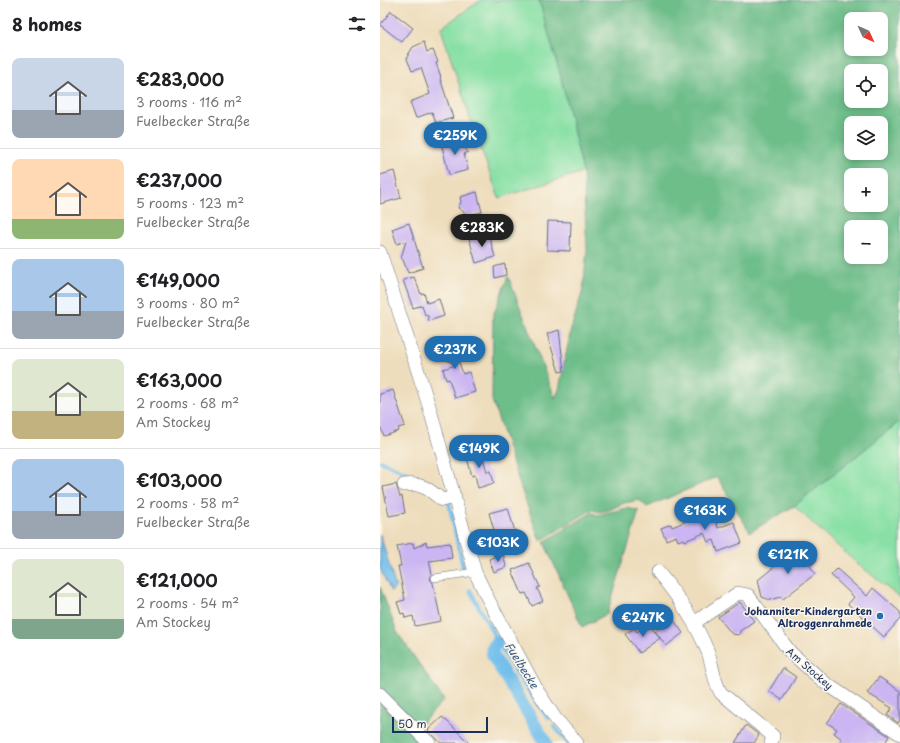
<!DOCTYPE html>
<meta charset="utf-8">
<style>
body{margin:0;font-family:"Playpen Sans",sans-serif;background:#f6f6f6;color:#202124;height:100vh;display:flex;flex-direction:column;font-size:15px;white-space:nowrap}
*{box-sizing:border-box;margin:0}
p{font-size:13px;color:#757577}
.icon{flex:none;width:22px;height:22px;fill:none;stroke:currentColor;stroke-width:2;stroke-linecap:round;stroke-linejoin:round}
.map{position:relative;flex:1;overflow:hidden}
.details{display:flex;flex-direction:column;background:#fff;width:380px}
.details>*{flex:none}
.needle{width:26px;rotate:134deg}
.fabs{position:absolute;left:464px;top:12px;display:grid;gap:8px}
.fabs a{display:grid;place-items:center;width:44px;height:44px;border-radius:8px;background:#fff;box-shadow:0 2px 6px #0003;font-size:20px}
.scale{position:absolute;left:12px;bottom:10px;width:96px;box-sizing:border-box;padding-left:4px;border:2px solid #1b2f5e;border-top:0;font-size:11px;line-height:14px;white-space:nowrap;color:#1b2f5e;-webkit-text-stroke:3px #fbf7ec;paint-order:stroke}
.price{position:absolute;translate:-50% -34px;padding:0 9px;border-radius:14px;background:#1f6fb2;color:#fff;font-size:13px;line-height:26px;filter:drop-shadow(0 1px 2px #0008)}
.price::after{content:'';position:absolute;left:50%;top:24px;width:12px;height:9px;margin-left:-6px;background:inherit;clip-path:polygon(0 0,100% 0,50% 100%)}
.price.current{background:#222;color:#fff}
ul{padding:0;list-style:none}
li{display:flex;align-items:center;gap:12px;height:100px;padding:0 12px}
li+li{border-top:1px solid #e0e0e0}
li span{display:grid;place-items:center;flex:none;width:112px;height:80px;border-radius:8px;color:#555}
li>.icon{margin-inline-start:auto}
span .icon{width:48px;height:48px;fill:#fffc;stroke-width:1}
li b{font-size:17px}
h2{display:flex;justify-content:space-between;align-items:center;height:48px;padding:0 12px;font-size:17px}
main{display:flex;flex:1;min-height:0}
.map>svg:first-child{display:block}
.green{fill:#88e0a5;stroke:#528882}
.forest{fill:#6ebe8a;stroke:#447674;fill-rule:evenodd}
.water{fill:#72bfec;stroke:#4677a5}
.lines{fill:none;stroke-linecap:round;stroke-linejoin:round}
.stream{stroke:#72bfec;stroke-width:4}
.canal{stroke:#72bfec;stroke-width:13}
.building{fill:#cbb5f2}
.lane-casing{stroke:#656c7f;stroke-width:8}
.street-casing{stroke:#656c7f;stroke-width:14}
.lane{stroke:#fff;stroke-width:7}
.street{stroke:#fff;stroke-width:13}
.poi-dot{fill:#1f6fb2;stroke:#fbf7ec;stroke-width:1.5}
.labels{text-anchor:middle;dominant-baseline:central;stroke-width:3;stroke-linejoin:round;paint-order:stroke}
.poi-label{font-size:10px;font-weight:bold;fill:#1b2f5e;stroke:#fbf7ec;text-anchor:end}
.street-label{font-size:10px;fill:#1b2f5e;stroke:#fbf7ec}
.water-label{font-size:11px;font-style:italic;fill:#355a89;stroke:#fbf7ec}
</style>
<main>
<section class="details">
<h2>8 homes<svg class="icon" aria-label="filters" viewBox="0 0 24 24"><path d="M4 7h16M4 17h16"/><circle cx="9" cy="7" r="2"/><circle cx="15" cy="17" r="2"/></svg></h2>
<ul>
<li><span style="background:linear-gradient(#c9d6e8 65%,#9aa5b1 0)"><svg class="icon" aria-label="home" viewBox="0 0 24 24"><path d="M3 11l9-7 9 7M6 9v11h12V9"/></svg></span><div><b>€283,000</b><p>3 rooms · 116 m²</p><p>Fuelbecker Straße</p></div></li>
<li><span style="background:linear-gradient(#ffd9b3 75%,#8fb573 0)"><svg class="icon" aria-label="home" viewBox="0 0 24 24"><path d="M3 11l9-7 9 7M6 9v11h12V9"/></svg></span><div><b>€237,000</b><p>5 rooms · 123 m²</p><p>Fuelbecker Straße</p></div></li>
<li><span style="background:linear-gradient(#a9c7e8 65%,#9aa5b1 0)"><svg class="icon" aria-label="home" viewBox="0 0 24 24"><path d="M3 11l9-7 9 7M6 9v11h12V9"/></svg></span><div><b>€149,000</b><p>3 rooms · 80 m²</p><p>Fuelbecker Straße</p></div></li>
<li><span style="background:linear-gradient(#dfe7d0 65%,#c2b280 0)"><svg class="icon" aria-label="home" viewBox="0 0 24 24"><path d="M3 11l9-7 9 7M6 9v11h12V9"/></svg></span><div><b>€163,000</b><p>2 rooms · 68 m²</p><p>Am Stockey</p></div></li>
<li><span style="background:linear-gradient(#a9c7e8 65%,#9aa5b1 0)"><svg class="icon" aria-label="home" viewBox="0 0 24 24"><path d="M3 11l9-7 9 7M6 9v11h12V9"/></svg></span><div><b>€103,000</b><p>2 rooms · 58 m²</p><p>Fuelbecker Straße</p></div></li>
<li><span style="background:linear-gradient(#dfe7d0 75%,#7fa58c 0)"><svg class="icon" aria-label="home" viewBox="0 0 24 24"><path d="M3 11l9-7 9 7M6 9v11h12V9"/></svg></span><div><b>€121,000</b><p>2 rooms · 54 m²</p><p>Am Stockey</p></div></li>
</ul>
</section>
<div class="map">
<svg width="520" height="743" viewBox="0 0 520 743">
<rect width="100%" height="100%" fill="#fbf7ec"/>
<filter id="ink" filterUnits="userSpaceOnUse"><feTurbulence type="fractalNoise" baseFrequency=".025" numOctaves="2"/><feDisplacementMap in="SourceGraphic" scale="8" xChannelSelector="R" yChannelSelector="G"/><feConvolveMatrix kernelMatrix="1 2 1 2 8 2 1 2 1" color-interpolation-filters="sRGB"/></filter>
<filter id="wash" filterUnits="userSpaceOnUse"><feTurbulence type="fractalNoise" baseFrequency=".012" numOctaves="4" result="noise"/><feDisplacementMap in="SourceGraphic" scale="16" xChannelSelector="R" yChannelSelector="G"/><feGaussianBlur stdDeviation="0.9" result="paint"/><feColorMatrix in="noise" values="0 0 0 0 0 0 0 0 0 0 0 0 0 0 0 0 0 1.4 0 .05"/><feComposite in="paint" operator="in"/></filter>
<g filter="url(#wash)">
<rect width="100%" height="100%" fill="#eeddbc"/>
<path class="green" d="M101 0H159L181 77 203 172 119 198 93 127 61 28Z
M520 421V598L472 559 414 506Z"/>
<path class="forest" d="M159 0H520V421L414 506 370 532 337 477 267 507 259 500 244 503 229 510 219 512 213 510H211L160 541 141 488 112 400 113 316 128 276 175 398 179 390 191 329 203 290 207 250 203 172 181 77ZM471 19H501V49H471ZM471 71H501V101H471ZM471 123H501V153H471ZM471 175H501V205H471ZM471 227H501V257H471Z
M247 508 259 511 227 614 202 627 164 542 211 513 218 515Z
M0 587 17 632 64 700 39 726 0 688Z
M0 703 42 743H0Z"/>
<path class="water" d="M0 534 15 585V588L11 592 0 569Z"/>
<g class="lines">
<path class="stream" d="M0 461 45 481
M51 484 62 490
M69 503 83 567
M90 590C113 635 137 678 168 718
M174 726 188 743"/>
<path class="canal" d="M117 641 112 649 113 656 166 743"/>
</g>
<g id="blocks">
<path class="building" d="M11 11 33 28 22 42 0 25Z
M44 42 47 52 53 50 58 62 56 63 61 77 60 78 73 118 56 123 52 112 36 118 30 102 50 94 41 68 32 71 27 59 28 55 33 47Z
M80 138 82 144 88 152 84 154 88 170 69 175 61 142Z
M14 171 21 198 0 204V175Z
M97 192 102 212 85 216 84 212 78 208 81 202 80 197Z
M168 221 191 222 190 251 167 250Z
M29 223 43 268 28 273 23 260 21 258 26 241 17 244 12 229Z
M108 232 115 257 96 263 89 238Z
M125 264 126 275 115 278 114 267Z
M34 277 41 294 44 293 47 303 59 299 64 316 49 321 48 316 45 315 42 305 33 308 23 280Z
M179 330 184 371 179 372 167 334Z
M71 338 83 374 89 372 95 392 75 398 69 379 66 380 63 369 76 365 57 355 59 351 56 343Z
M13 390 25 426 18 428 19 431 4 436 0 426V394Z
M101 450 107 472 111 471 114 483 98 488 95 475 92 476 86 454Z
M16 484 20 497 22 496 25 513 9 516 3 487Z
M128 508 135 532 116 537 109 513Z
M331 508 338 528 354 522 362 543 338 552 334 540 328 542 324 533 305 541 304 539 298 541 296 536 286 540 281 528 291 524 292 527 319 516 317 513Z
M46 542 47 546 70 543 72 558 49 561 52 574 50 579 53 583 61 621 35 626 33 616 25 618 24 613 21 614 17 602 25 600 18 566H21L17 546 33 543 34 548Z
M424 547 429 552 430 551 437 560 430 566 435 574 403 599 400 597 390 600 382 597 378 580 416 549 418 552Z
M123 553 126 567 114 572 109 559Z
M149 563 160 587 157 588 163 601 152 606 146 593 142 594 132 570Z
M457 569 487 596 493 588 520 612V619L504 637 468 604 474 597 451 575Z
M360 602 374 621 360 631 359 635 352 634 338 617Z
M292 618 303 633 286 646 275 631Z
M269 623 280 638 259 653 245 634 254 628 257 632Z
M403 668 416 677 402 700 389 691Z
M499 677 520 691V720L518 723 507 715 512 708 487 693Z
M461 704 509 736 505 743H458L462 739 454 733 457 729 447 723Z
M62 717 67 721 89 743H61L48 730Z
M366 725 379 735 374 743H355Z"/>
</g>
</g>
<g filter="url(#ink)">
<use href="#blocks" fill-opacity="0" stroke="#656c7f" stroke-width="1"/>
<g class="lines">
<g class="lane-casing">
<path id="lane" d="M55 578 95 572"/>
</g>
<g class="street-casing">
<path id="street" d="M0 252 49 406 95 572 109 601 157 690 175 718 197 743
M24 485C41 482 50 490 62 500L75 497
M278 572C298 596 316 623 328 652 333 666 333 680 341 693L393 736 391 743
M314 623 358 593 368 595 410 652 444 682 520 734
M0 694 49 743"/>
</g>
<use href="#lane" class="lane"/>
<use href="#street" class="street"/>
</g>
</g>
<circle class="poi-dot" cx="500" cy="616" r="4"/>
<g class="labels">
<g class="poi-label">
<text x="492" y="610">Johanniter-Kindergarten<tspan x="492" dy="12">Altroggenrahmede</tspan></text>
</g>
<g class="street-label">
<text transform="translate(430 668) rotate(41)">Am Stockey</text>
</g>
<g class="water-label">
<text transform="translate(142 665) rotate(58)">Fuelbecke</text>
</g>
</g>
</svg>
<div class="fabs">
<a><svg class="needle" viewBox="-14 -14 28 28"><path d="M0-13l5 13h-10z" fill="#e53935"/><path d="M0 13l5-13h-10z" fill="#757577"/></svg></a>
<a><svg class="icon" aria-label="locate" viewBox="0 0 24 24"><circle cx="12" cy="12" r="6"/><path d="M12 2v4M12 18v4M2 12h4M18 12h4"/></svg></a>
<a><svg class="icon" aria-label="layers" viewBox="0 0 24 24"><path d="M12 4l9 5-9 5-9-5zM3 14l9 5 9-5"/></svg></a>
<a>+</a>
<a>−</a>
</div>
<div class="scale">50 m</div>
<b class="price" style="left:75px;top:156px">€259K</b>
<b class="price current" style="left:102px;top:248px">€283K</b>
<b class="price" style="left:75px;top:370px">€237K</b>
<b class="price" style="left:99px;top:469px">€149K</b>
<b class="price" style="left:325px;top:531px">€163K</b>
<b class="price" style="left:118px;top:563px">€103K</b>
<b class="price" style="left:408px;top:575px">€121K</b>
<b class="price" style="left:263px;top:638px">€247K</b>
</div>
</main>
